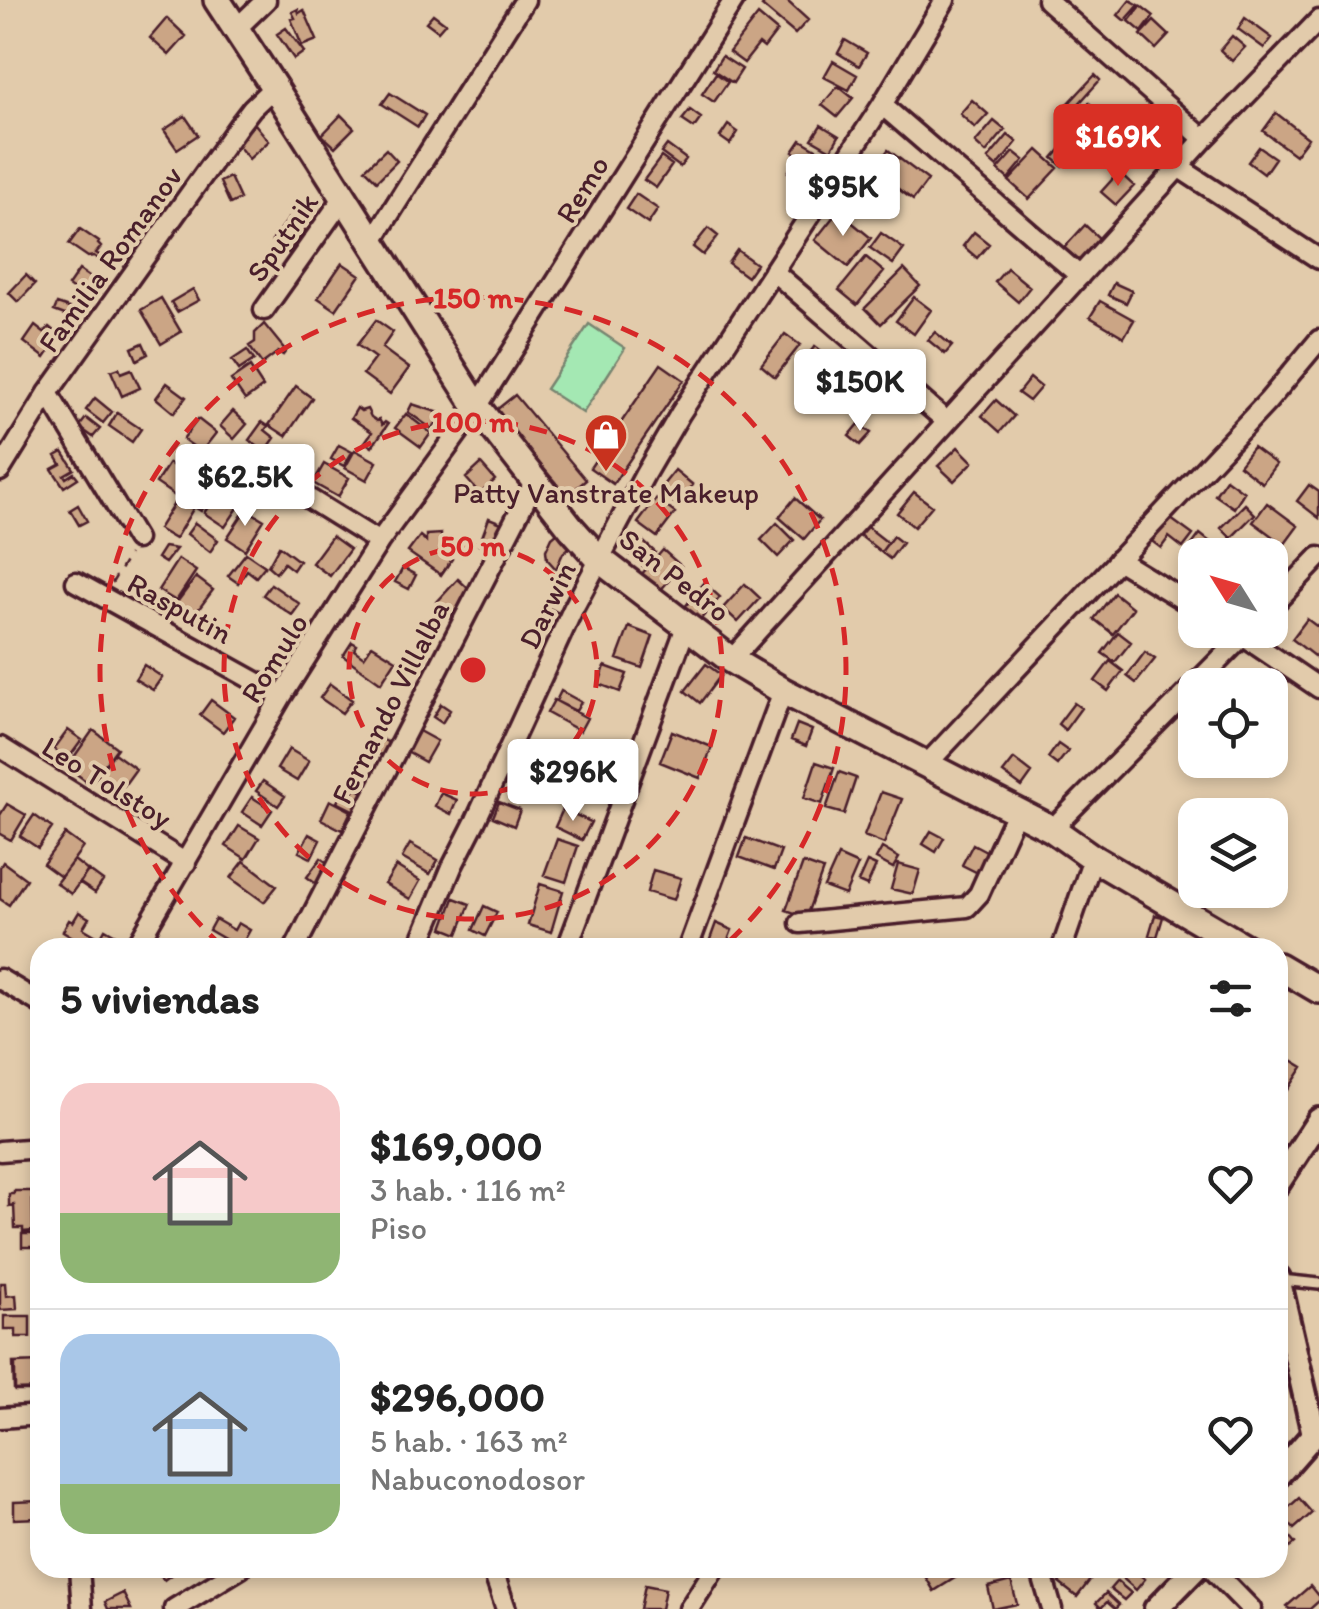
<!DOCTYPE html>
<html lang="es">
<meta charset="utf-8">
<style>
body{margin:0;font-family:Itim,sans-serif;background:#f6f6f6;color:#222;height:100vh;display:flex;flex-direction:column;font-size:38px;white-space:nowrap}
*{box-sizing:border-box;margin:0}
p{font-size:32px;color:#767676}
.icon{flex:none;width:55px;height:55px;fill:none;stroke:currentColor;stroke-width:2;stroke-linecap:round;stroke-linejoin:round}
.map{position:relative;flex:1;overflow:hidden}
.details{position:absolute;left:30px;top:938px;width:1258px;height:640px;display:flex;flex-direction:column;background:#fff;border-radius:30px;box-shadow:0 5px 15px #0003}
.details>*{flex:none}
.needle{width:65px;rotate:307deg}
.tools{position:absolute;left:1178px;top:538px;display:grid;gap:20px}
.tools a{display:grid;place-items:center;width:110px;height:110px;border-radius:20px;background:#fff;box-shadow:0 5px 15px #0003;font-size:50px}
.price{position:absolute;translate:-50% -85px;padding:0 22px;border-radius:10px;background:#fff;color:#222;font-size:32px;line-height:65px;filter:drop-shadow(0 2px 5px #0008)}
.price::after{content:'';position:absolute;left:50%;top:60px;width:30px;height:22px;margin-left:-15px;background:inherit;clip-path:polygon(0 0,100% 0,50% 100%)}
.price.selected{background:#d93025;color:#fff}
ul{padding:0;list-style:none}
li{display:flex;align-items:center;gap:30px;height:250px;padding:0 30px}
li+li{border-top:2px solid #e0e0e0}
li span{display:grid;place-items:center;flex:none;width:280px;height:200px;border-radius:30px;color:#555}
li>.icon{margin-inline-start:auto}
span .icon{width:120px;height:120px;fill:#fffc;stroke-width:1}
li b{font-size:42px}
h2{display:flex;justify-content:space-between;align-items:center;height:120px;padding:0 30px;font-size:42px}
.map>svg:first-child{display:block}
.green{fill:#a4e8b3;stroke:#77846f;stroke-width:2.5}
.building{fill:#cba585;stroke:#4a1f2b;stroke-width:2.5}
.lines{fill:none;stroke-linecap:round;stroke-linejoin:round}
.service-casing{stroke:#4a1f2b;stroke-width:16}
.minor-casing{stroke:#4a1f2b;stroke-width:25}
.tertiary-casing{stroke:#4a1f2b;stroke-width:30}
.secondary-casing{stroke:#4a1f2b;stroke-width:32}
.path{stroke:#4a1f2b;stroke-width:2.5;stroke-dasharray:8 8;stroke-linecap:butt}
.service{stroke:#e2cbab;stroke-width:9}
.minor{stroke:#e2cbab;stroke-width:18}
.tertiary{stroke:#e2cbab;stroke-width:22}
.secondary{stroke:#e2cbab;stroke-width:25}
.ring{fill:none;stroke:#d62828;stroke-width:5;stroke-dasharray:18 12}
.labels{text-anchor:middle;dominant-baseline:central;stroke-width:8;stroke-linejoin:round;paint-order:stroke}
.street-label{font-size:30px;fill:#4a1f2b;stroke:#e2cbab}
.poi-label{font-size:30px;fill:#4a1f2b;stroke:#e2cbab}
.centre{fill:#d62828;stroke:#e2cbab;stroke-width:5}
.ring-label{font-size:30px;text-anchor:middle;font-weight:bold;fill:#d62828;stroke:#e2cbab;stroke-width:8;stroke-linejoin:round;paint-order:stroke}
</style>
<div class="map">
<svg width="1319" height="1609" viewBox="0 0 1319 1609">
<rect width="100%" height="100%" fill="#e2cbab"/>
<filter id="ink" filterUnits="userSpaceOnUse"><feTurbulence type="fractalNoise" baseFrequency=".01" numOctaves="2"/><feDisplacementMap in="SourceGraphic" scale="20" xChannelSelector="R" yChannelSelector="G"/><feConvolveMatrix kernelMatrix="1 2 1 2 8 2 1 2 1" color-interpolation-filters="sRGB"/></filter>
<g filter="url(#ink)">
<path class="green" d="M589 324 625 348 583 413 546 389Z"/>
<path class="building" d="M767 0H786L808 20 795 34 762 6Z
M1130 0 1139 5 1125 21 1118 15Z
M1141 6 1154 16 1142 32 1129 21Z
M298 9 299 13 304 10 317 40 302 46 291 19 295 18 292 12Z
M433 14 445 23 438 31 426 22Z
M758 15 777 31 764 48 759 44 744 63 729 52Z
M167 18 186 36 169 55 150 38Z
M1245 18 1272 38 1264 48 1238 29Z
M1154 21 1169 35 1156 49 1141 35Z
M286 28 304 52 294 59 277 34Z
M1232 36 1245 47 1232 61 1220 50Z
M845 40 867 53 859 66 838 53Z
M722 56 742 69 733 83 713 70Z
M833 61 857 75 849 90 824 77Z
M716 73 728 82 714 102 702 94Z
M1095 75 1100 80 1075 108 1069 103Z
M838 86 853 98 837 117 822 105Z
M390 93 425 115 418 127 382 104Z
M972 100 988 114 975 128 960 114Z
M1089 103 1106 119 1085 141 1068 125Z
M690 110 701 118 694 128 682 120Z
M1276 113 1308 138 1295 155 1263 131Z
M341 115 354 128 335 147 322 135Z
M185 116 198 135 177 149 164 130Z
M994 121 1005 130 986 153 975 143Z
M255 124 269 141 249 159 235 142Z
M728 125 738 132 730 144 720 137Z
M821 125 839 136 831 150 812 139Z
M1008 135 1017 142 997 167 988 159Z
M801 140 821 152 813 165 793 152Z
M1128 141 1140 151 1124 170 1112 160Z
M667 145 686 159 680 167 661 153Z
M1064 145 1073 154 1062 166 1053 158Z
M1259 147 1275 158 1264 174 1248 162Z
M386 149 397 161 377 181 365 169Z
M888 150 928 180 913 200 873 170Z
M1038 150 1058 168 1029 199 1009 181Z
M1014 152 1024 160 1008 179 998 170Z
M661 157 672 165 656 188 644 180Z
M796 159 813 170 805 183 788 172Z
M1119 172 1134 186 1116 205 1101 192Z
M230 177 240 199 230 204 220 182Z
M636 194 658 209 648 224 626 209Z
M838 211 871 238 848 267 815 240Z
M289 218 305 230 288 253 272 241Z
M1085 225 1100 239 1079 262 1064 248Z
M708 228 718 236 703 255 693 247Z
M80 229 99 242 98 244 101 247 96 253 105 259 102 262 94 256 88 257 69 244Z
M974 232 989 244 977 258 963 246Z
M881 233 904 249 893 264 870 248Z
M737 250 756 264 747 277 728 263Z
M866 257 884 272 857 305 839 290Z
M342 263 360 275 336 310 318 298Z
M1007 268 1030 287 1018 302 995 282Z
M904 269 920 286 881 324 865 308Z
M79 270 98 283 87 299 68 286Z
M26 275 35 284 18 302 9 293Z
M1114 283 1132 291 1126 303 1108 295Z
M193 289 199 300 177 312 171 302Z
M914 297 931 310 914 334 896 321Z
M161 298 181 332 161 344 141 310Z
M1100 301 1134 320 1124 337 1090 317Z
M57 304 75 310 73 318 54 311Z
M376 320 393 332 382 348 409 368 390 394 363 374 375 358 357 345Z
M264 324 286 351 283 355 278 352 262 364 249 346 255 342V333Z
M35 326 44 333 49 327 55 332 51 338 56 342 45 358 24 342Z
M935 332 952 346 945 354 928 340Z
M785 334 800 345 775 377 761 365Z
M143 343 148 354 137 360 132 348Z
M815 346 829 357 810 381 796 370Z
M247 350 254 360 239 370 232 360Z
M842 355 858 368 827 405 811 392Z
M661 364 684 380 613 484 590 468Z
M250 367 263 387 245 400 231 380Z
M119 368 121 373 131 369 140 388 122 396 111 371Z
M1030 378 1041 387 1029 401 1018 393Z
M167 383 186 397 174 413 156 398Z
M296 386 312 398 286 436 269 425Z
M515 395 586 480 567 496 495 411Z
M95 398 112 412 103 423 86 410Z
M996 400 1014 416 1000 432 982 416Z
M412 404 443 414 432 429 408 412Z
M357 408 361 411 367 409 371 417 377 421 379 419 382 425 385 422 388 424 372 447 365 442 372 432 351 418Z
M233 411 247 424 234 439 220 426Z
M117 413 141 429 132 442 109 426Z
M406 414 431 433 421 447 395 428Z
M86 418 100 429 93 437 79 427Z
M198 419 216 433 201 452 183 439Z
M262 422 268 426 265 430 275 438 265 452 249 440Z
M859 424 871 433 860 445 849 436Z
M339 445 352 452 344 466 331 459Z
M958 447 973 462 954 481 938 466Z
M1253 447 1276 464 1262 483 1239 465Z
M355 450 377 462 367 480 345 468Z
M63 452 74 469 64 475 66 478 74 473 78 478 64 487 52 469 61 464 56 456Z
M169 463 188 476 175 496 156 483Z
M324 464 349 478 338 497 313 483Z
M481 464 495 480 480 494 466 478Z
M675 470 693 485 677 505 659 490Z
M229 476 250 490 225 527 204 513Z
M189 479 206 504 201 511 177 496Z
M1226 479 1244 492 1234 508 1215 495Z
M1309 485 1319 492V518L1297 501Z
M914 492 932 506 914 527 897 513Z
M795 498 820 520 804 539 779 517Z
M177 499 193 509 175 539 158 529Z
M656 499 675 513 657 537 638 523Z
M1267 503 1298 526 1284 545 1253 522Z
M1245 504 1255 514 1231 538 1221 528Z
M78 505 87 521 79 525 70 510Z
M246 509 264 520 245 550 227 538Z
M1167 516 1193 535 1183 548 1169 537 1161 548 1149 539Z
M489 518 504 524 494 551 479 545Z
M195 523 218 540 210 552 187 534Z
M777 523 794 540 778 557 761 540Z
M865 525 888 543 881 552 858 534Z
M558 532 570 547 563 553 556 569 547 559 546 550 552 537Z
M441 534 442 552 452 559 441 575 408 552 420 536 426 541V535Z
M1200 534 1219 549 1214 555H1197L1189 549Z
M636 535 655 552 643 566 624 549Z
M332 536 350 549 330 576 312 563Z
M893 536 902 543 890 559 881 552Z
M279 546 299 561 293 570 284 563 276 573 268 566Z
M164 547 176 549 165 563 157 558Z
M663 550 681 566 659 592 640 576Z
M246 553 265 566 256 577 247 570 238 583 228 576Z
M178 559 196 571 176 601 158 590Z
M403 568 416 575 409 589 395 582Z
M196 577 213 590 189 622 172 609Z
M458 579 472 592 450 616 436 603Z
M704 583 720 597 699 621 684 608Z
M271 584 300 604 292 615 263 595Z
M745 584 760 598 738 622 723 608Z
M1114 593 1133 608 1113 634 1094 619Z
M549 608 565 616 555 635 538 627Z
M1307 619 1319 628V660L1292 639Z
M629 627 653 636 642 668 617 659Z
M1118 632 1131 642 1115 662 1102 653Z
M352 642 357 645 354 650 364 657 372 645 396 660 381 683 343 656Z
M1145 652 1155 659 1136 683 1127 676Z
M1110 661 1123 671 1108 691 1095 681Z
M706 664 721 675 700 703 685 691Z
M144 665 162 677 153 690 135 679Z
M605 666 627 674 620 692 599 684Z
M330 684 352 700 342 713 320 698Z
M561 691 581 702 576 711 556 701Z
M211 700 234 717 223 732 200 715Z
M554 700 587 718 580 731 547 713Z
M1074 703 1081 708 1065 730 1058 724Z
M441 704 450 710 442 723 433 717Z
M797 724 812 730 806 746 791 740Z
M68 730 82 740 68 759 54 749Z
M93 730 117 748 90 784 67 767Z
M417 730 437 741 425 762 405 751Z
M672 731 712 747 700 778 660 762Z
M372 734 389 743 383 756 365 747Z
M1058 744 1068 751 1057 765 1048 758Z
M289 749 309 761 297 781 277 769Z
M114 753 136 769 118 794 96 778Z
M1014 759 1032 773 1022 787 1003 773Z
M816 762 834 768 822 804 804 798Z
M839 772 856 778 844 814 826 809Z
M263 781 285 796 278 806 256 791Z
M355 788 365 793 355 811 337 802 343 792 351 796Z
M881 792 902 799 884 844 864 836Z
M441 793 457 800 451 814 435 806Z
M252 797 272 810 262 825 242 812Z
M330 800 351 811 342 830 321 819Z
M499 802 520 810 514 826 493 817Z
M7 804 26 815 11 840 0 834V815Z
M563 809 591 822 582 840 555 827Z
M34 815 52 828 38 848 20 836Z
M239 826 259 838 246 859 226 846Z
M931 831 944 838 936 852 923 844Z
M65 834 83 847 61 877 43 864Z
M309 834 320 840 311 858 299 852Z
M746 838 781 851 774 870 739 857Z
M557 839 578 846 566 882 544 875Z
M410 844 438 860 430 874 402 858Z
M973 844 988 852 978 873 962 865Z
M882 848 899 858 893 868 876 859Z
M838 856 858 865 845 895 824 887Z
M321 858 330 865 316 884 307 877Z
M74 860 88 871 71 894 56 883Z
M244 861 277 886 264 902 231 878Z
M3 862 26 879 9 905 0 899V867Z
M867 862 876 866 867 886 858 882Z
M803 863 823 870 806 917 786 910Z
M898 864 920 870 913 894 891 889Z
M396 866 420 881 410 899 385 884Z
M88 870 103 881 95 893 80 883Z
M653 870 681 878 674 900 647 892Z
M540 884 563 891 551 932 528 925Z
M454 898 470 904 458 934 443 928Z
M484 906 497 912 485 936 473 930Z
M79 912 89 918 83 928 100 938 105 929 119 937 113 948 107 944 105 948H91L63 931 69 920 73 922Z
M1155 915 1163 917 1157 937 1149 935Z
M215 919 234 930 238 923 250 930 240 948H225L228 941 209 930Z
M716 923 732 930 725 948 708 945Z
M1280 1053 1303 1067 1288 1090 1278 1083V1057Z
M14 1191H32L33 1231 23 1232V1228H15L14 1205 9 1206V1194H14Z
M22 1234H37V1247H22Z
M0 1283H5L6 1296 16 1295 17 1309 0 1310Z
M4 1316H30V1337H16V1329H4Z
M40 1362V1391H15V1363Z
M40 1362V1389L14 1390 13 1363Z
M1299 1498 1312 1513 1294 1529 1281 1514Z
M40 1501V1518L14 1519V1502Z
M1278 1523 1295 1543 1278 1558Z
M154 1568H180L164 1580Z
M928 1568H953L958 1576 934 1591 922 1571Z
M1071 1568 1090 1580 1077 1597 1059 1583Z
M1127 1568H1131L1145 1579 1136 1590 1120 1576Z
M1011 1581 1017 1604 993 1609 988 1587Z
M1117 1581 1131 1593 1124 1600 1110 1589Z
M645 1585 665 1589 661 1609H640Z
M1310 1586 1319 1597V1601L1310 1609H1289L1287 1606Z
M123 1593 131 1609H108L105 1602Z
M1106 1593 1119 1605 1115 1609 1107 1602 1101 1608 1096 1603Z"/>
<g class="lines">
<g class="service-casing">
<path id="service" d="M1281 1280 1319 1284"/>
</g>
<g class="minor-casing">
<path id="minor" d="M1047 0 1204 139
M236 29 266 0
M882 105 1080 276
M1178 167 1319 259
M372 242 525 0
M773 271 946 421
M264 310 344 197
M48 393 136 539
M245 459 379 542
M0 471 48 393 239 125 252 108 274 87
M1118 560 1195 607
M76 582 282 696
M1270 608 1319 557
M1237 632 1319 688
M731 660 1204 139 1319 20
M0 747 186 863
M927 764 1268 401 1319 340
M1052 829 1249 630
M800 923 967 907 979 894 1017 810
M135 948 282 696 379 542 477 407 734 0
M295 948 535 481
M418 948 452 867 476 820 573 609 645 474 680 414 882 105 945 0
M567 948 686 627
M688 948 783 691
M1062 948 1093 858
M0 979 40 1003
M0 1151 40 1148
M0 1418 40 1415
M79 1568 82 1609
M492 1568 506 1609
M1040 1568 1052 1609
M1211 1568 1251 1609
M174 1609 241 1568
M689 1609 715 1568"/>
</g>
<g class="tertiary-casing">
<path id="tertiary" d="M1278 1183 1319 1120
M1278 1278 1314 1434 1278 1475
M1156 1609 1196 1568"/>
</g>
<g class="secondary-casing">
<path id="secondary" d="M217 0 274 87 477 407 572 529 599 559 731 660 783 691 1052 829 1093 858 1246 948
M1278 966 1319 990"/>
</g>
<path class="path" d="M112 583 129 555"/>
<use href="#service" class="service"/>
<use href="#minor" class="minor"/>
<use href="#tertiary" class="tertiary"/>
<use href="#secondary" class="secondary"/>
</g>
</g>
<g class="ring">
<circle cx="473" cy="670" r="124"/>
<circle cx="473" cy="670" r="249"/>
<path d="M223 947A373 373 0 1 1 723 947"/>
</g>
<defs>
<g id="shop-pin" transform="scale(2.25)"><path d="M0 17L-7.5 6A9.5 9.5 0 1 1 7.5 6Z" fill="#c8321e" stroke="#e2cbab"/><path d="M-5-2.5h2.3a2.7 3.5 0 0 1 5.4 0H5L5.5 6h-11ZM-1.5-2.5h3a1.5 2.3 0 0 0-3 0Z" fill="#fff"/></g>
</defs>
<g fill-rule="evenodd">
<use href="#shop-pin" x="606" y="435"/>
</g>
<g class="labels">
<g class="street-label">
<text transform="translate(582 189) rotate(-58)">Remo</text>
<text transform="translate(282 237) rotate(-55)">Sputnik</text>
<text transform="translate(110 259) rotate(-54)">Familia Romanov</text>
<text transform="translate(675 575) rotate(38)">San Pedro</text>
<text transform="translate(547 605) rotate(-64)">Darwin</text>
<text transform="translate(180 608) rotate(29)">Rasputin</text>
<text transform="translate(274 658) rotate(-58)">Romulo</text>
<text transform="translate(390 702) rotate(-63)">Fernando Villalba</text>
<text transform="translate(107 782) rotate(32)">Leo Tolstoy</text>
</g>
<g class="poi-label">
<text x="606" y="492">Patty Vanstrate Makeup</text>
</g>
</g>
<circle cx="473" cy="670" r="15" class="centre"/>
<g class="ring-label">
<text x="473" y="308">150 m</text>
<text x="473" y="432">100 m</text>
<text x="473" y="556">50 m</text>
</g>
</svg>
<div class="tools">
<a><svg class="needle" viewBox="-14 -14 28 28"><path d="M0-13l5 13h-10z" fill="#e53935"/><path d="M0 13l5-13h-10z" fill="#767676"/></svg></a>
<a><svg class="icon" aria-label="locate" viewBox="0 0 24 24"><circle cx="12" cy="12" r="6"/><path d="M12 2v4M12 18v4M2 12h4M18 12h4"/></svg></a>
<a><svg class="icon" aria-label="layers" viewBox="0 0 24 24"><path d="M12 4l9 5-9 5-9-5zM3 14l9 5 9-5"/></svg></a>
</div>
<b class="price selected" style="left:1118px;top:189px">$169K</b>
<b class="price" style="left:843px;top:239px">$95K</b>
<b class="price" style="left:860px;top:434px">$150K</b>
<b class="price" style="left:245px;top:529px">$62.5K</b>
<b class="price" style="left:573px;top:824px">$296K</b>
<section class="details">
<h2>5 viviendas<svg class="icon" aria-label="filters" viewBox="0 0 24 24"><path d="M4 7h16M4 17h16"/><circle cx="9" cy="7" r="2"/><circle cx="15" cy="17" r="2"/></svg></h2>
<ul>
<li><span style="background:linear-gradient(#f6c9c9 65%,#8fb573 0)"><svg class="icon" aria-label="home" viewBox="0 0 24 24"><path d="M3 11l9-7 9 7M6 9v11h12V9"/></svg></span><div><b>$169,000</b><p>3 hab. · 116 m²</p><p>Piso</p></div><svg class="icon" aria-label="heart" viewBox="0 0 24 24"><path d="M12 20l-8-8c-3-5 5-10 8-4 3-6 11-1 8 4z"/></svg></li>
<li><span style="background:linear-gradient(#a9c7e8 75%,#8fb573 0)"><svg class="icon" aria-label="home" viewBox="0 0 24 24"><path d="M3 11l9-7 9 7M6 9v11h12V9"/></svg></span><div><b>$296,000</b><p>5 hab. · 163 m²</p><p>Nabuconodosor</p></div><svg class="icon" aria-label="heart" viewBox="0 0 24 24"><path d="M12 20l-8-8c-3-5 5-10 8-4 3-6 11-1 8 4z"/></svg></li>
</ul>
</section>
</div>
